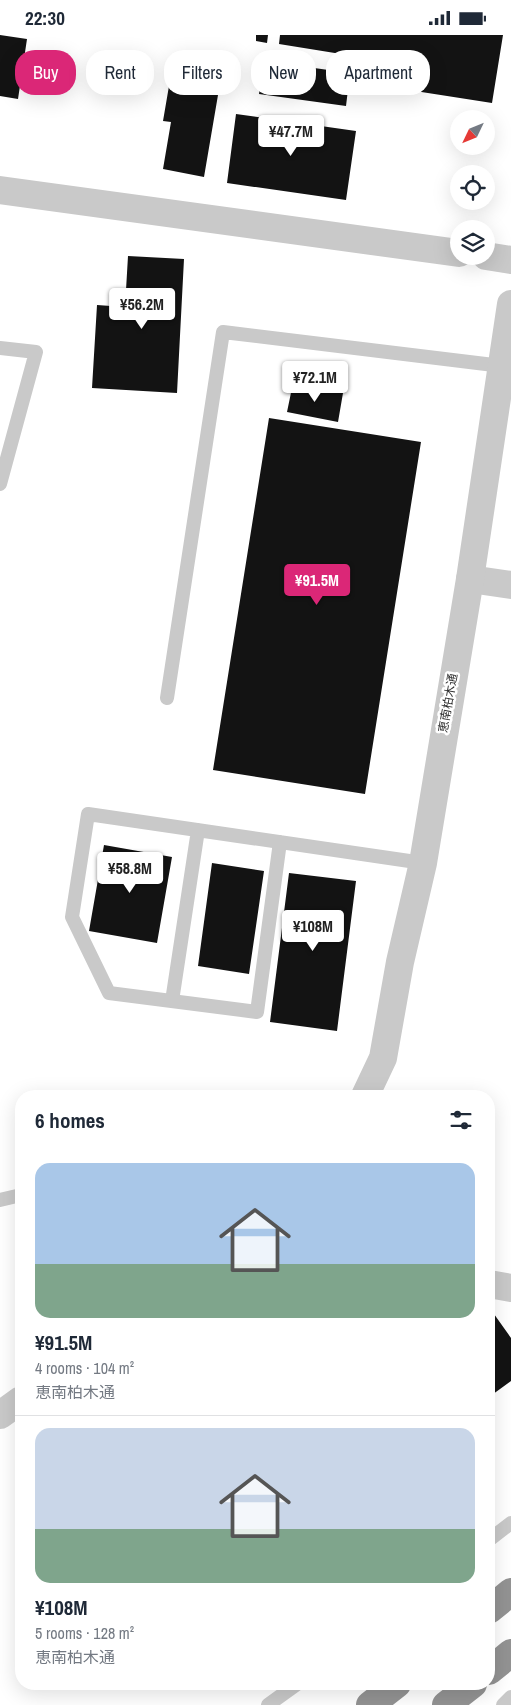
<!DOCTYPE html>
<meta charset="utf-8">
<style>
body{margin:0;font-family:"Archivo Narrow","Noto Sans JP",sans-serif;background:#f2f2f3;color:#1f2937;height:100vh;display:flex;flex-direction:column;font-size:19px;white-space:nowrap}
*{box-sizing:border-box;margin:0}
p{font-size:16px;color:#747a83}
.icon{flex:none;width:28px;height:28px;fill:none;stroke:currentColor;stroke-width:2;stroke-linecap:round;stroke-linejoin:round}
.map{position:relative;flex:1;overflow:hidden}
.panel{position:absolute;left:15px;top:1055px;width:480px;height:600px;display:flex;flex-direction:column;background:#fff;border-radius:20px;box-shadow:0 5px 20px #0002}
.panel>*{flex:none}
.banner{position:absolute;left:15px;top:15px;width:481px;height:45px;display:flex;gap:10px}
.needle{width:32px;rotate:227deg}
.controls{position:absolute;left:450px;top:75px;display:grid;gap:10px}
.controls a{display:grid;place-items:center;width:45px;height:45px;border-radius:50%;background:#fff;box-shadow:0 5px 20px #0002;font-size:25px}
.price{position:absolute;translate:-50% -42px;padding:0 11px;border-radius:5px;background:#fff;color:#222;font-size:16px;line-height:32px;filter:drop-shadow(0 1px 2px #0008)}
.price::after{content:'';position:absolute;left:50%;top:30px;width:15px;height:11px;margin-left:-8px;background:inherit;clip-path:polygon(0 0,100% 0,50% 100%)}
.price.selected{background:#db2777;color:#fff}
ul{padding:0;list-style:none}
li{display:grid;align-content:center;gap:10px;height:265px;padding:0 20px}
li+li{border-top:1px solid #e0e1e3}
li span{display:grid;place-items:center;height:155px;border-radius:15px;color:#555}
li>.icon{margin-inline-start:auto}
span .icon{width:90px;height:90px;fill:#fffc;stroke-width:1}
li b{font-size:21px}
h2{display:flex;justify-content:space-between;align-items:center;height:60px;padding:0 20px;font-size:21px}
.tag{padding:0 18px;border-radius:20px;background:#fff;box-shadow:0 5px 20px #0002;font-size:18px;line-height:45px}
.tag.selected{background:#db2777;color:#fff}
.status{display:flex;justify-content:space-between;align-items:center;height:35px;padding:0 25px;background:#fff;direction:ltr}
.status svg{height:14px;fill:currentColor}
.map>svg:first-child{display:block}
.building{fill:#131313}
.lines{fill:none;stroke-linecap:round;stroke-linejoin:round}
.service{stroke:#c9c9c9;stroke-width:14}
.minor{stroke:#c9c9c9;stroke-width:28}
.tertiary{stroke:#c9c9c9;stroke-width:28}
.motorway{stroke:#939393;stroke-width:28}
.labels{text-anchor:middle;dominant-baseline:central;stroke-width:5;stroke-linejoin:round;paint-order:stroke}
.street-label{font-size:12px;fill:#2c2c2c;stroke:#fff}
</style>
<div class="status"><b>22:30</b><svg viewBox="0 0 49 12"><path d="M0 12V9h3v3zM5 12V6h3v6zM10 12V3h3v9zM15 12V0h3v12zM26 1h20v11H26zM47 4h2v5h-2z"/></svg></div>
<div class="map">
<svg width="511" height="1670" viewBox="0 0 511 1670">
<rect width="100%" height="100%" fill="#fff"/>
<path class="building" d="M0 0 27 4 18 64 0 61Z
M256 0H268L267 8 256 6Z
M280 0H503L492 68 383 51 385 39 370 36 372 24 279 9Z
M264 26 350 38 346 71 259 59Z
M169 51 218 60 204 142 163 134 171 87 163 86Z
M236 79 356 96 346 165 227 148Z
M128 221 184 224 177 358 92 353 97 270 125 272Z
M293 348 343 358 338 387 287 377Z
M269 383 421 407 365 759 213 735Z
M104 810 172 822 157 908 89 896Z
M212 828 264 836 249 939 198 931Z
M289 838 356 846 337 996 270 987Z
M489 1272 511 1303V1346L489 1362Z"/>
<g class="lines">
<path class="service" d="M0 313 36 317 0 449
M167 663 223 297 502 331
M280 807 257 977 109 958 72 882 88 779 423 828
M172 966 198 795
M0 1165 21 1160
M489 1505 511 1488
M268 1670 297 1649
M503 1670 511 1662"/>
<path class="minor" d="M0 155 459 218
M486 221 511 225
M470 544 511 550
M489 1249 511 1253"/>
<path class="tertiary" d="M365 1061 383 1023 400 927 423 828 470 544 511 269
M0 1380 21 1365"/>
<path class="motorway" d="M489 1575 511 1557
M489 1636 511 1618
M370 1670 397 1649
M446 1670 473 1649"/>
</g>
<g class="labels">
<g class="street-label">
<text transform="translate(448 668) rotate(-80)">恵南柏木通</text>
</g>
</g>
</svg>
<div class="controls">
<a><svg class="needle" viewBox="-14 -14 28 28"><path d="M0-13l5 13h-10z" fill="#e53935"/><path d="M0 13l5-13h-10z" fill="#747a83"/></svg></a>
<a><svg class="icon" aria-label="locate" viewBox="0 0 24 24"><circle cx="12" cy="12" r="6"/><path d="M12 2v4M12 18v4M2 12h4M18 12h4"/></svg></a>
<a><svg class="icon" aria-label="layers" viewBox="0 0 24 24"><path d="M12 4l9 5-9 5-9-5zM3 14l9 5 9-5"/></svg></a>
</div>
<b class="price" style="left:291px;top:122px">¥47.7M</b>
<b class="price" style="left:142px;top:295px">¥56.2M</b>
<b class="price" style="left:315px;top:368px">¥72.1M</b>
<b class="price selected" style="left:317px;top:571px">¥91.5M</b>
<b class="price" style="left:130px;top:859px">¥58.8M</b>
<b class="price" style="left:313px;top:917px">¥108M</b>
<div class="banner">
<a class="tag selected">Buy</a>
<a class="tag">Rent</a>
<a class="tag">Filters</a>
<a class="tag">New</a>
<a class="tag">Apartment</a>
</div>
<section class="panel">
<h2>6 homes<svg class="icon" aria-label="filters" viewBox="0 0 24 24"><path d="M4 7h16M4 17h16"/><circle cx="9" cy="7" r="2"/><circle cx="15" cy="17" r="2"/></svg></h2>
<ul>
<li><span style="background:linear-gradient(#a9c7e8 65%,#7fa58c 0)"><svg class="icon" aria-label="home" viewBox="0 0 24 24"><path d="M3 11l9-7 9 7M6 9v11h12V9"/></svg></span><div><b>¥91.5M</b><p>4 rooms · 104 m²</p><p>恵南柏木通</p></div></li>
<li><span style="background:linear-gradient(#c9d6e8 65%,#7fa58c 0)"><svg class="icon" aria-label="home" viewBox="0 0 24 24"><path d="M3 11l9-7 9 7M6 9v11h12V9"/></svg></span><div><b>¥108M</b><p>5 rooms · 128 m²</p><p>恵南柏木通</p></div></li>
</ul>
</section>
</div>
